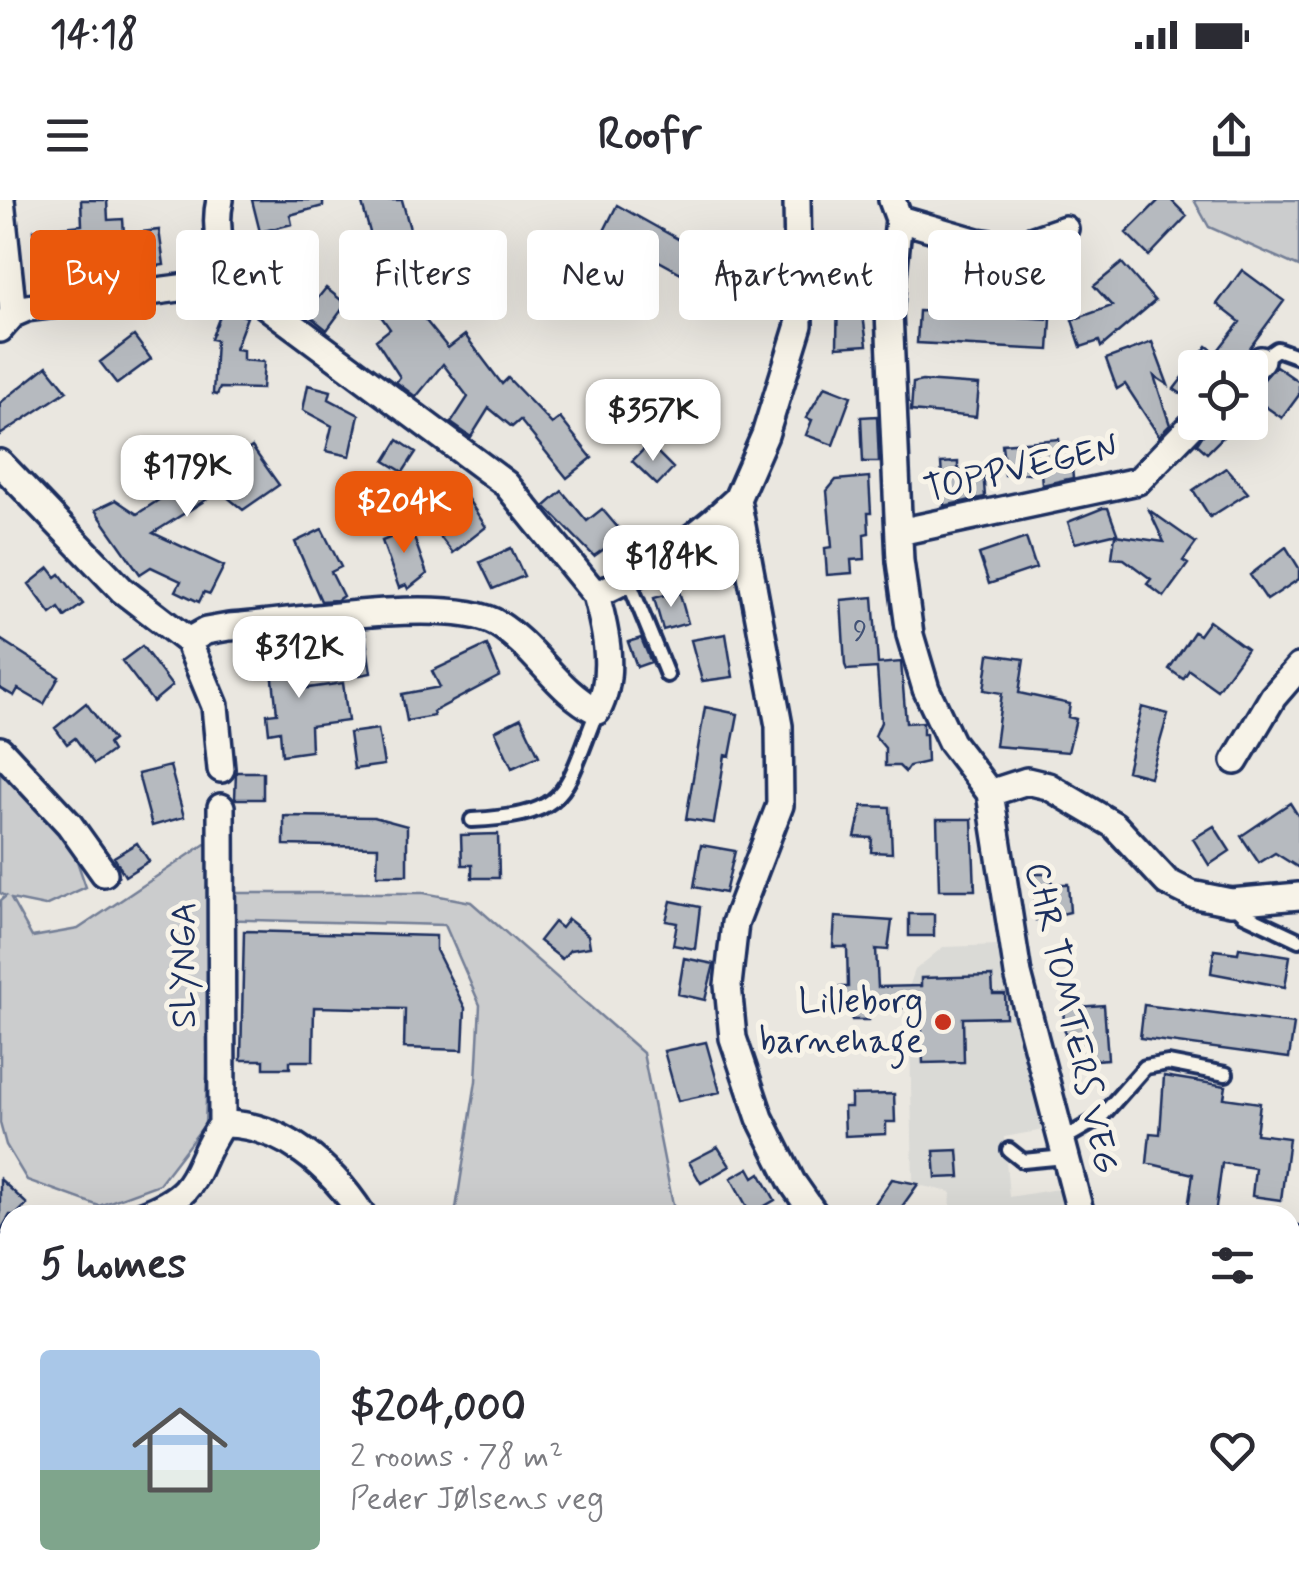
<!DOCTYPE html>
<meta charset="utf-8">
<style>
body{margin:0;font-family:Mynerve,sans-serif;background:#f7f7f7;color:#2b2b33;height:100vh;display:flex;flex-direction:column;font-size:38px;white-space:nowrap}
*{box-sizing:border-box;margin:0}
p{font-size:32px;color:#7c7c81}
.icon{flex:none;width:55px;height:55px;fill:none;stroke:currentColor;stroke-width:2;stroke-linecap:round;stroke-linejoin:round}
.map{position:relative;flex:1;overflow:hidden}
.panel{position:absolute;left:0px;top:1005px;width:1300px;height:392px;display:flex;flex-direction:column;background:#fff;border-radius:30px 30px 0 0;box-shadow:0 10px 40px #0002}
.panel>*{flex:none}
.banner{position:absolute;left:30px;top:30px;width:1240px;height:90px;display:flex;gap:20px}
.buttons{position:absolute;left:1178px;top:150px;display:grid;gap:20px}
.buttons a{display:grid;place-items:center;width:90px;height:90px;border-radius:10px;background:#fff;box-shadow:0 10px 40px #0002;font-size:50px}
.price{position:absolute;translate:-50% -85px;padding:0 22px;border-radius:20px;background:#fff;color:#222;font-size:32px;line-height:65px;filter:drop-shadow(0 2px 5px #0008)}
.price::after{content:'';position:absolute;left:50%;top:60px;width:30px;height:22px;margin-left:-15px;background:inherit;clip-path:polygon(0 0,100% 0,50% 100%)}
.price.active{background:#ea580c;color:#fff}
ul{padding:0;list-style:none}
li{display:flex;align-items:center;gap:30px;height:250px;padding:0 40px}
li+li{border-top:2px solid #e1e1e2}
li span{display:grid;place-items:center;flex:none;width:280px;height:200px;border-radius:10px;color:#555}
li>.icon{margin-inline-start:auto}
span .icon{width:120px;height:120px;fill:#fffc;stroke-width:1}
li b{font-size:42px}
h2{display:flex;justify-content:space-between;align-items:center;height:120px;padding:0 40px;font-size:42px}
.chip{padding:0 35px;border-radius:10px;background:#fff;box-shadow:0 10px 40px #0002;font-size:35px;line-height:90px}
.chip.active{background:#ea580c;color:#fff}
.status{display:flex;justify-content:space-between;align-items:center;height:70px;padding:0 50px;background:#fff;direction:ltr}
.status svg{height:28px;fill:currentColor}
header{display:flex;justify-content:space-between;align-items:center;height:130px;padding:0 40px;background:#fff;font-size:45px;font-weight:700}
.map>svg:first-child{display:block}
.built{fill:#dadad6}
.green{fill:#cbcccd;stroke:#737e96;stroke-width:2.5}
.building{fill:#b6babf;stroke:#1b2f5e;stroke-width:2.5}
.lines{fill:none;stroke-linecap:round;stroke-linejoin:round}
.service-casing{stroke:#1b2f5e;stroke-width:20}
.minor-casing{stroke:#1b2f5e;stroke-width:32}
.service{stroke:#f7f3e8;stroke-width:12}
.minor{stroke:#f7f3e8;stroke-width:25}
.poi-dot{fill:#c8321e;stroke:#f7f3e8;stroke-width:4}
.labels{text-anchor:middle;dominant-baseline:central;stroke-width:10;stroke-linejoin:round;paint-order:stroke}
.number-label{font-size:30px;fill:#425276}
.street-label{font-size:35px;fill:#1b2f5e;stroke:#f7f3e8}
.poi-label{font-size:35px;fill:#1b2f5e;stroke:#f7f3e8;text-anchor:end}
</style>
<div class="status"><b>14:18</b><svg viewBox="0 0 49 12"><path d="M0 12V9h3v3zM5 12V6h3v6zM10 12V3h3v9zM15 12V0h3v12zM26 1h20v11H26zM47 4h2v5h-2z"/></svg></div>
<header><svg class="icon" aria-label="menu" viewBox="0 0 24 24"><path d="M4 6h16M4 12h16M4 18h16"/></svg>Roofr<svg class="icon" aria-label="share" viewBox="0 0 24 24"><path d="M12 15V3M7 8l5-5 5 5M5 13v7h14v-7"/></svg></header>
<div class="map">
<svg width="1299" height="1396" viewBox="0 0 1299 1396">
<rect width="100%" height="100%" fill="#eae7e0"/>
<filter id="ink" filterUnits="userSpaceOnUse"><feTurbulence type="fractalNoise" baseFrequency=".01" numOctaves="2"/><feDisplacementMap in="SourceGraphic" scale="20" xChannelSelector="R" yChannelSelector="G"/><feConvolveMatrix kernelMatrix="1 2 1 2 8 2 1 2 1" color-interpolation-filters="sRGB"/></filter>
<g filter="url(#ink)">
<path class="built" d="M999 745 1009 769 1044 930 1004 937 1009 997 1058 989 1064 1015H950L951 992 913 984 909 787 915 770 943 747Z"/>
<path class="green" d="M1194 0H1299V67L1209 27Z
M0 556 67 632 86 687 45 706 11 699 32 737 78 729 208 642 207 693H424L471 702 643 853 675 1015H455L476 881 480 805 445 725 214 719 205 924 159 984 99 1006 27 980 6 945 0 923V701L6 696 0 693Z"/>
<path class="building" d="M81 0H107L108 20 123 19 124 34 159 30 164 65 134 69 131 50 96 53 95 44H87L88 72 54 78 52 46 34 47V30L82 25Z
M252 0H323V6L290 15 292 24 260 32Z
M361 0H402L416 51 397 58 392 40 379 43 377 34 371 36Z
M1159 0H1171L1187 16 1149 56 1126 33Z
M617 5 694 48 681 73 604 31Z
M274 42 280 65 259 70 254 47Z
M1122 63 1155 101 1101 147 1099 141 1081 147 1072 120 1112 106 1094 86Z
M1242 70 1284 101 1235 168H1195V203L1174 189 1207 146 1216 153 1240 122 1217 104Z
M396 84 448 148 465 135 502 184 508 178 552 224 560 218 592 258 567 278 520 220 512 227 489 208 471 237 451 223 468 197 443 164 416 197 396 182 400 177 376 140 390 129 371 102Z
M859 84 867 145 837 147 838 85Z
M326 88 346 104 327 130 306 113Z
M223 108 247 117 235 149 243 150V160L264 162 262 189 220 188 217 195 213 194 216 140 211 139Z
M919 111 1051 119 1049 150 917 143Z
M134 136 151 159 117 184 100 162Z
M1152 142 1168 185 1154 176 1170 225 1159 236 1125 184 1117 189 1106 159Z
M47 166 67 191 0 235V203Z
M1276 166 1299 182V195L1282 218 1256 200 1261 193 1254 189Z
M922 181 979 185 976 217 911 211 913 183Z
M308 185 331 191 329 199 359 215 350 256 326 251 332 226 303 210Z
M825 186 851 196 833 245 806 235 812 220 806 218Z
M877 216 879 262H863L861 217Z
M1211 222 1225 235 1207 253 1197 244Z
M1059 239 1062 269 1072 268 1073 278 1042 285 1041 272 1005 275 1002 244Z
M398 240 416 252 403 272 385 261Z
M649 244 673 268 657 285 632 261Z
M242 246 246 251 252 247 279 285 243 310 220 291 153 333 224 366 210 394 204 392 199 402 176 391 181 381 151 367 140 374 95 310 116 300 137 314Z
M958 262V271L983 269 985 297 944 306 941 263Z
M1226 268 1248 293 1210 317 1193 290Z
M445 277 453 288 458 284 486 327 453 353 423 315 437 310 424 293Z
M869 277 871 313H868L869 333 864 334 865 359 851 360 852 373 827 375 825 348 832 347 827 291 836 280Z
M562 291 587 321 602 309 624 335 594 356 545 306Z
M1103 308H1108L1117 333 1075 343 1068 322Z
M1149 310 1196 343 1183 361 1188 364 1164 397 1147 384 1151 379 1124 359 1112 358 1115 335 1164 342Z
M408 321 427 374 408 389 406 385 399 388 382 341 392 337 389 328Z
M322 329 341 367 331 372 343 396 337 400 321 401 295 342Z
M1026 338 1036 368 989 384 979 354Z
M1286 347 1299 368V379L1267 400 1250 375Z
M511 348 524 376 493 389 480 362Z
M49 368 56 377 60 374 83 404 65 417 59 408 51 414 29 384Z
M679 391 688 423 663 430 654 398Z
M873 397 878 464 901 462 906 523 923 522V534H926L927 562 909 566 905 572 899 566H885V548L875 536 881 522 877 468 847 470 845 465 841 400Z
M1209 421 1247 449 1217 490 1189 470 1183 479 1169 469 1194 432 1199 435Z
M365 433 371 473 338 479 334 438Z
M726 434 733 477 702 481 691 440Z
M641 438 651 462 637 467 628 442Z
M0 439 59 477 44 504 18 489 14 496 0 488Z
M293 444 301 489 343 483 348 521 310 526 311 551 282 555 280 531 269 533 267 514 277 513 272 471 261 472 257 450Z
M487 445 500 476 433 512 434 516 407 521 402 494 440 487 432 471Z
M142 446 172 486 153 502 122 461Z
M989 454 1024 459 1019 493 1070 504 1068 517 1076 519 1068 552 995 546 1002 493 984 490Z
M86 503 113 540 108 544 112 551 94 564 75 538 67 544 55 528Z
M705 507 738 514 730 556 725 555 714 623 686 619Z
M1142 507 1168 514 1150 577 1127 571Z
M521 518 539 556 512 568 495 531Z
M378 529 384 565 354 569 349 533Z
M170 566 184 617 152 626 138 574Z
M236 572H263V599H235Z
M1290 603 1299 617V668L1275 653 1259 663 1241 636Z
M862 606 890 607 892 653 871 652 872 638 855 637Z
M284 616 374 617 407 626V675H377L378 647 284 645Z
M937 619H972L975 690H939Z
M1214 626 1230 651 1209 665 1193 639Z
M498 634 499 678H472V665H462L461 635Z
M137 643 149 661 125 676 114 657Z
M701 645 735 651 725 693 694 687Z
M1034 674H1051L1052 684H1068L1070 712 1036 720Z
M671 701 700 707 695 749 673 745 677 723 666 721Z
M909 714H934V736H909Z
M835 717 892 721 888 750 876 749 878 787 921 786V778L992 776 993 794H1005L1006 817 963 818 964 862 923 863 921 807 878 809 869 812V820H852L848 805H837L836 787H848L847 747H833Z
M568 719 588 735 590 747 570 750 562 759 539 741 554 722 561 728Z
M244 731 436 736V750L465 808 463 850 404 848 405 809 314 807 313 861H290V868H264V860H241Z
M1239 748 1290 756 1285 787 1211 773 1214 750 1238 753Z
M684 758 714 764 705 800 678 794Z
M1104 805 1108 859 1067 862 1063 808Z
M1144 805 1294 824 1289 858 1140 838Z
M706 842 720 892 678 901 664 851Z
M1164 876 1226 886 1224 898 1260 903 1256 934 1289 938 1281 1000 1252 996 1255 968 1222 963 1215 1015H1187L1193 974 1147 963 1150 933 1160 934Z
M894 894 895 922H886V934L845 936 844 907H851V895Z
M718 947 730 966 701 983 689 962Z
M958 950 960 977 936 978 934 951Z
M749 968 754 977 760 973 775 1000 751 1014 731 978Z
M0 979 27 1004 16 1015H10L0 1032Z
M892 979 918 984 896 1015H881L872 1008Z"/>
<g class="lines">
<g class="service-casing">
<path id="service" d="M1261 160 1277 149 1299 157
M628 379 667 475
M472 620C569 615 564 594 597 511
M1233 704 1244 714 1299 740
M1060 941 1100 918 1145 867 1168 863 1226 874
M1009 950 1023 961 1065 957"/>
</g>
<g class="minor-casing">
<path id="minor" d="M1 0 13 114
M220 0C213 30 222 53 233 81L506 284 596 395C646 371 697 338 737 299
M797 0 799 125 765 235 737 299 779 526 780 605 735 723 728 785 733 838 760 918 792 982 815 1015
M892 0 899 19 889 112 900 361 910 435 926 489 951 542 990 593 1018 774 1081 1015
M899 19 978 42 1013 47 1065 29
M0 129 13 114 27 108 233 81
M1250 173 1261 160
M0 263 122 390 188 441 215 506 221 569
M899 332 1138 281 1195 222
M188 441 206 431 229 427C289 423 452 395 498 424 536 448 557 491 597 511 616 476 606 431 596 395
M0 550 69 624 104 673
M1235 561 1273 497 1299 467
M990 593 1027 581 1048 586 1114 625 1167 682 1191 694 1231 702 1299 696
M221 607 222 924
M142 1015C206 991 190 969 222 924 282 923 331 967 362 1015
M1290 1039 1299 1040
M0 1050 10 1047
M1294 1148 1299 1098
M1290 1337 1299 1338
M1142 1388V1396
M311 1396 315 1388
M483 1396 491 1388
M653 1396 681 1388"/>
</g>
<use href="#service" class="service"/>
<use href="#minor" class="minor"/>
</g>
</g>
<circle class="poi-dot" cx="943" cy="822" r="10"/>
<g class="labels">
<g class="number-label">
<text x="860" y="431">9</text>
</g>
<g class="street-label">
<text transform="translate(1021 269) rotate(-13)">TOPPVEGEN</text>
<text transform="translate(185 765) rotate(-90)">SLYNGA</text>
<text transform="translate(1071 818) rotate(77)">CHR TOMTERS VEG</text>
</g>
<g class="poi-label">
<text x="923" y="802">Lilleborg<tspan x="923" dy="40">barnehage</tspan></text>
</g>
</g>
</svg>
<div class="buttons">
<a><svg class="icon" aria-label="locate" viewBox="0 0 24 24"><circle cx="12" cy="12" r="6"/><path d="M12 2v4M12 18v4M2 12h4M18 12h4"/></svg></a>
</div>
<b class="price" style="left:653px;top:264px">$357K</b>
<b class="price" style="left:187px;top:320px">$179K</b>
<b class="price active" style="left:404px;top:356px">$204K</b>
<b class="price" style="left:671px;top:410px">$184K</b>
<b class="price" style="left:299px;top:501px">$312K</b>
<div class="banner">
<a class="chip active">Buy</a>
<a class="chip">Rent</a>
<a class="chip">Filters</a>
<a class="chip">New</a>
<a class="chip">Apartment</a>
<a class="chip">House</a>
</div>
<section class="panel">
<h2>5 homes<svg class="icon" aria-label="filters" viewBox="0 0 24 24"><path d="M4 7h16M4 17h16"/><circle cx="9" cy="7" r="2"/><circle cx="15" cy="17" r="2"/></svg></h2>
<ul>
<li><span style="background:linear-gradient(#a9c7e8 60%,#7fa58c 0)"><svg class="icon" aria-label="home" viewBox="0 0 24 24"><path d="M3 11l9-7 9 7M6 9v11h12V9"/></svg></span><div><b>$204,000</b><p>2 rooms · 78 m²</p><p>Peder Jølsens veg</p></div><svg class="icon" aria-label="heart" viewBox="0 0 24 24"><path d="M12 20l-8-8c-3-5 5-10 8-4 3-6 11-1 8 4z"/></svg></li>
</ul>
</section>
</div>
